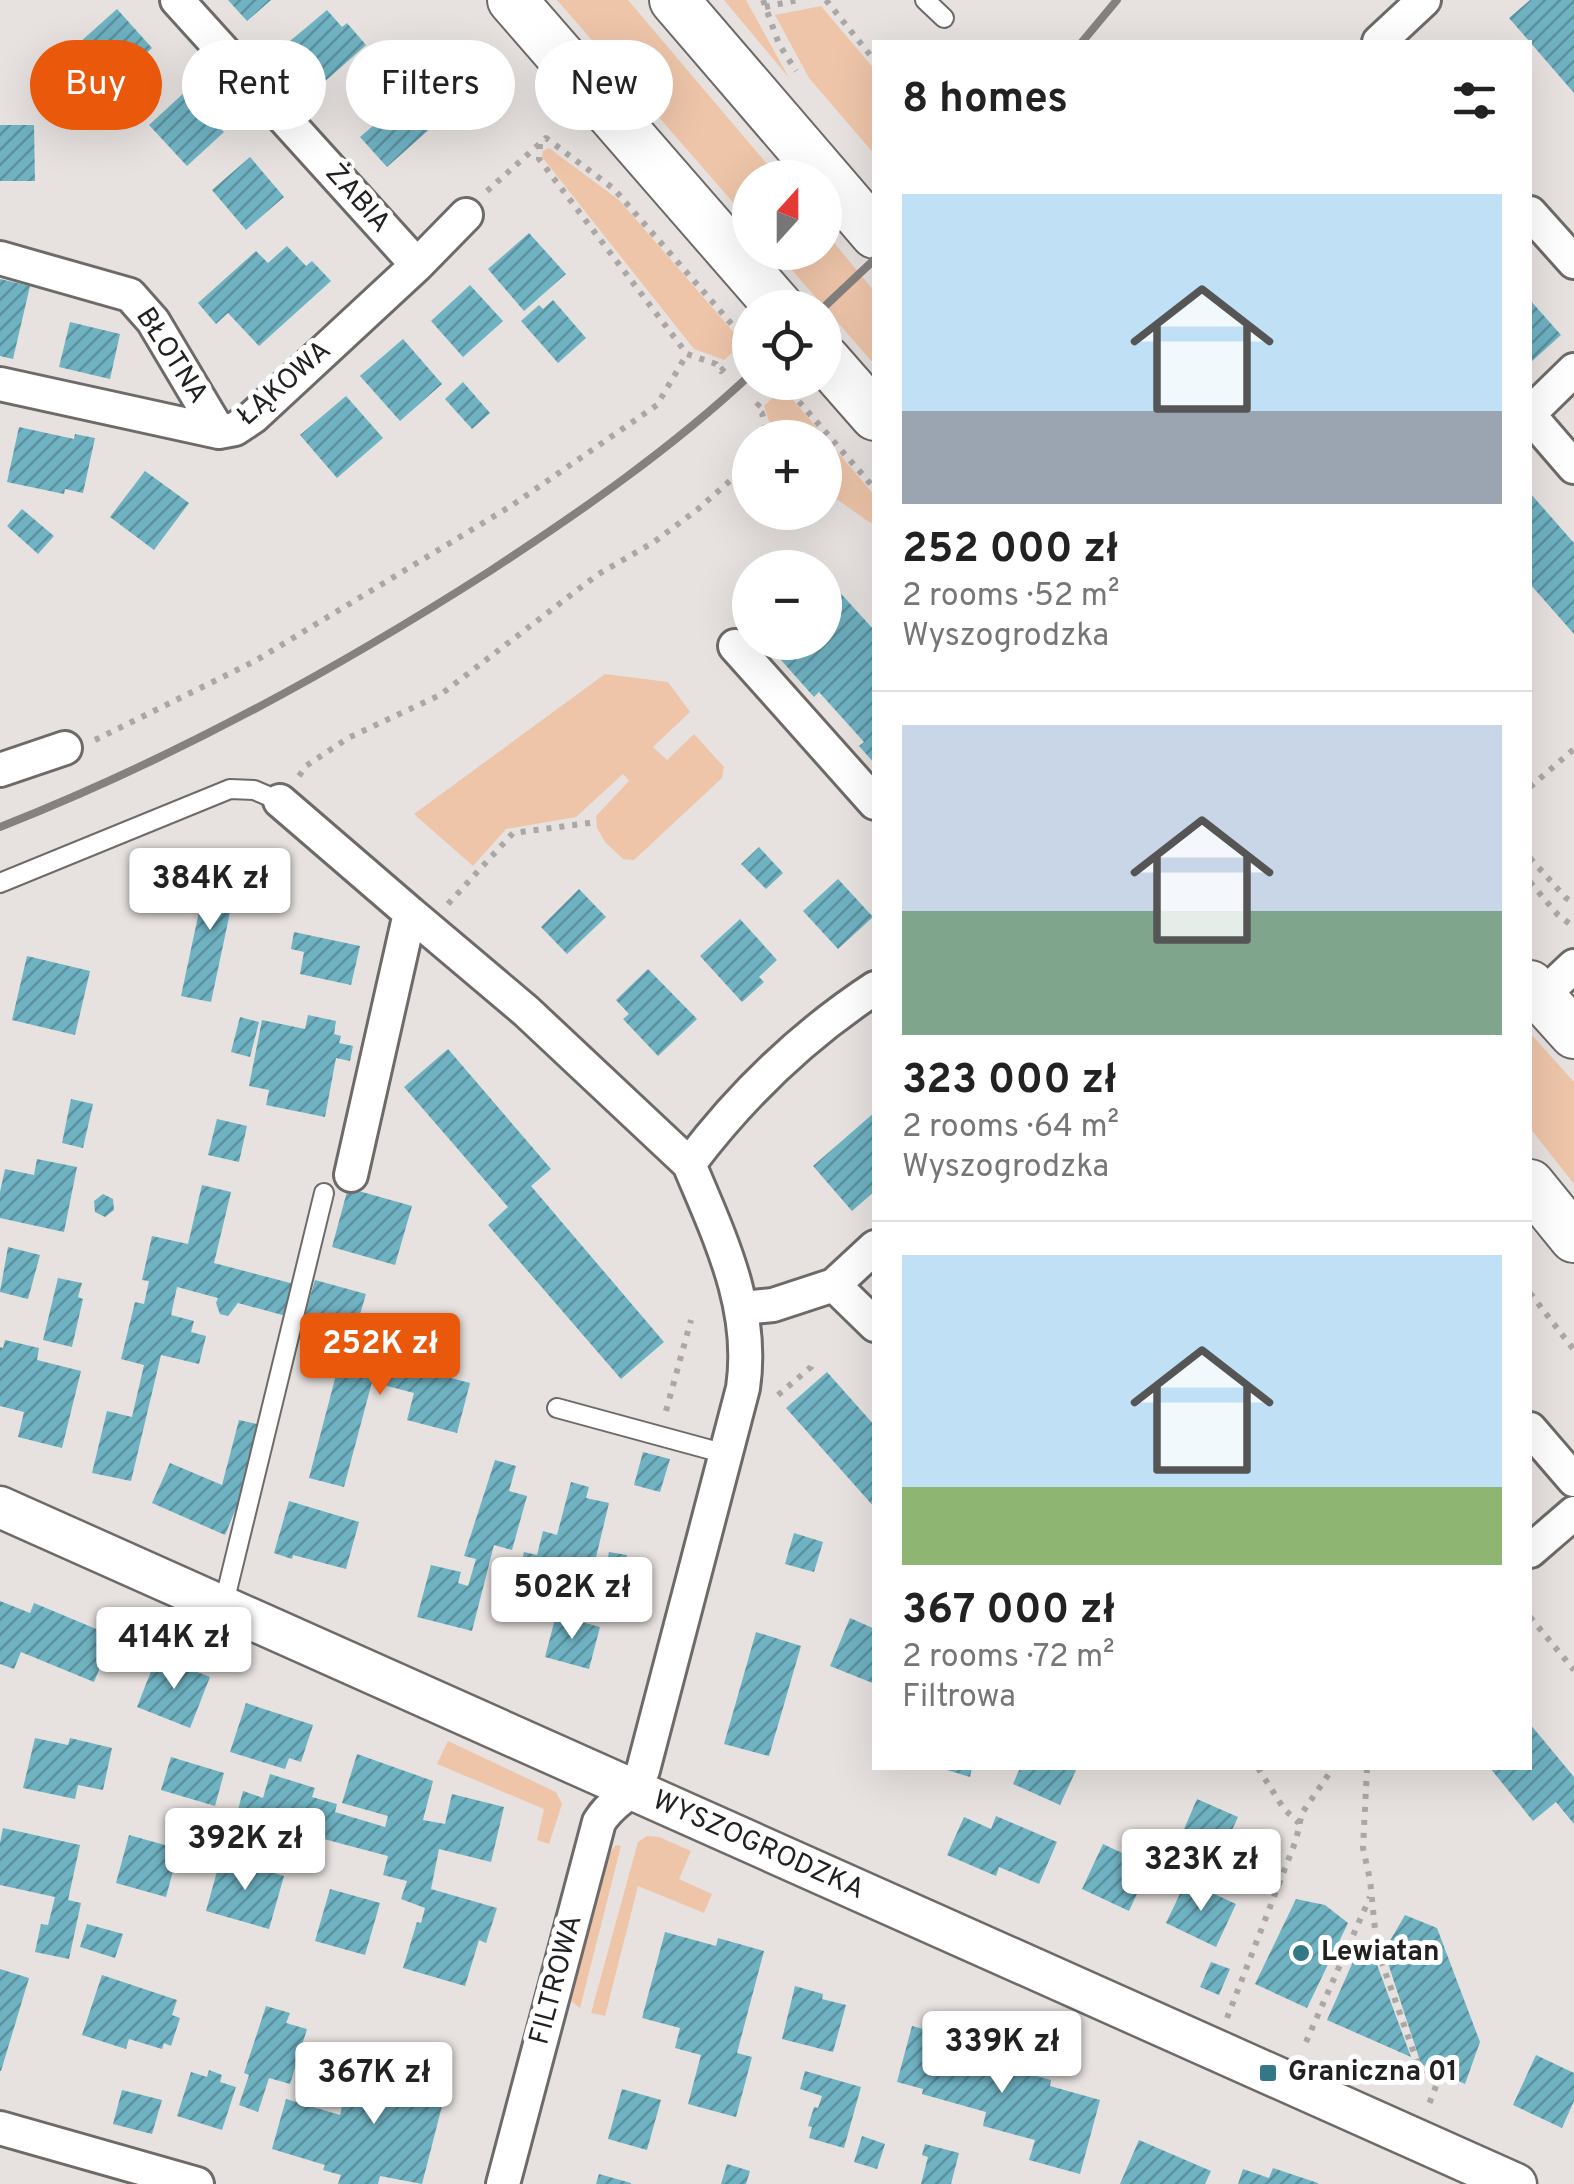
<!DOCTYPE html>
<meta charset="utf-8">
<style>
body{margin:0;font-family:Overpass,sans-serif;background:#f6f6f6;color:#222;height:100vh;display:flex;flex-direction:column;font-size:38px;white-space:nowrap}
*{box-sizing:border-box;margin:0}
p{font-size:32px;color:#767676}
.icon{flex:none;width:55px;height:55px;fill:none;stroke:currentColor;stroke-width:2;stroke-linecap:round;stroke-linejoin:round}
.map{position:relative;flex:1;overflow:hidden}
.drawer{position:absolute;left:872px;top:40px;width:660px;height:1730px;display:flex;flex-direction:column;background:#fff;border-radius:0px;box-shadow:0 10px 40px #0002}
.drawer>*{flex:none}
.top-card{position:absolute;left:30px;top:40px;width:692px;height:90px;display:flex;gap:20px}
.needle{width:65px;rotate:21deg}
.buttons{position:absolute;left:732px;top:160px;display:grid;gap:20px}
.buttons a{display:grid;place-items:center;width:110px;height:110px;border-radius:50%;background:#fff;box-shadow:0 10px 40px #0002;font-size:50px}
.price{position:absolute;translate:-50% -85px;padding:0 22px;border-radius:10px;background:#fff;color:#222;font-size:32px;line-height:65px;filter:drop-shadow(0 2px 5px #0008)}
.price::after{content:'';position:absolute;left:50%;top:60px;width:30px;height:22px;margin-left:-15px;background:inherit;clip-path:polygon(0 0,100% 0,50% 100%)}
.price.on{background:#ea580c;color:#fff}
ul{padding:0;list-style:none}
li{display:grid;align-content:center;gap:20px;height:530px;padding:0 30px}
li+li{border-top:2px solid #e0e0e0}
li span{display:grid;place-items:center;height:310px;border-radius:0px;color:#555}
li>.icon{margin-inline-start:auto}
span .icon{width:180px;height:180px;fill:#fffc;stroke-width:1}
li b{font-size:42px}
h2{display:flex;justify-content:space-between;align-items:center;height:120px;padding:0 30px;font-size:42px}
.chip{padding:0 35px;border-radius:45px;background:#fff;box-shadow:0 10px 40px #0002;font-size:35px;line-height:90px}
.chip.on{background:#ea580c;color:#fff}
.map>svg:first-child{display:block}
.green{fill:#eec5a9}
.building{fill:url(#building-hatch)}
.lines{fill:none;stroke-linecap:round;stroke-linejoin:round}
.service-casing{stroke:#6e6a67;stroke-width:22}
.minor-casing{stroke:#6e6a67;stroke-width:38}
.tertiary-casing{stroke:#6e6a67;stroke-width:45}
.secondary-casing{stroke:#6e6a67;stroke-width:52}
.path{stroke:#aba7a5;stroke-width:6;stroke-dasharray:5 8;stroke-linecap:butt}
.service{stroke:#fff;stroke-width:18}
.minor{stroke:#fff;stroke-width:32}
.tertiary{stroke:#fff;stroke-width:40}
.secondary{stroke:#fff;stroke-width:48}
.rail{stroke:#84817f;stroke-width:8}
.poi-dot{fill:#337887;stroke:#fff;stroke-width:4}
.labels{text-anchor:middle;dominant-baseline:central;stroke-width:10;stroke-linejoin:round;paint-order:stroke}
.street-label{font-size:28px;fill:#232120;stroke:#fff}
.poi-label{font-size:28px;font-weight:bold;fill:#232120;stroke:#fff;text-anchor:start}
</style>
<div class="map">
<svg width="1574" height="2184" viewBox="0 0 1574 2184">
<defs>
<pattern id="building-hatch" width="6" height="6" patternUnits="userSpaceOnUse" patternTransform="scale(2.5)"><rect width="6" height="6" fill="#6fb2c2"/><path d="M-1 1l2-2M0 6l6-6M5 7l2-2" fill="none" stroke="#5b909d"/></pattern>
</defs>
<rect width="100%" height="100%" fill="#e7e2df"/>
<path class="green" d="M557 0H628L778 177 750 178V222Z
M724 0H746L789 78Z
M821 6 875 70V155L809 78 775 15Z
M549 148 619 200 743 343 724 360 694 349 542 157 543 151Z
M825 232 875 292V365L777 253 825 252Z
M783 388 875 496V526L825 491V438L774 437 764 406Z
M605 674 668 682 690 712 653 747 667 760 694 734 724 767 722 778 634 860 623 859 605 842 597 828 596 816 629 781 623 774 576 817 506 829 473 866 414 814Z
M1530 1033 1574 1082V1184L1530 1128Z
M448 1741 556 1792 562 1804 549 1844 537 1840 544 1809 437 1764Z
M647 1836 659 1837 691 1851 679 1879 712 1894 704 1913 638 1886 605 2016 591 2013 638 1842Z
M616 1845 621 1846 580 2008 571 2001 609 1854Z"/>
<path class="building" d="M228 0H271L247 21Z
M1530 0H1574V93L1509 18Z
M117 9 152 48 115 82 79 43Z
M327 10 342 27 347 23 366 45 313 92 277 52Z
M400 89 425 117 433 110 441 119 387 167 360 137 374 125 368 118Z
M186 91 224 132 187 166 149 125Z
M0 125H34L35 181H0Z
M250 157 284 197 246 230 212 190Z
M529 233 566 274 524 311 488 269Z
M287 246 306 266 312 261 331 281 259 346 228 313 216 324 198 303 256 251 268 263Z
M0 279 30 286 13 359 0 356Z
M470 285 503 321 463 357 431 321Z
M553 300 586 338 558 363 521 321 539 305 543 309Z
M1530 300 1561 335 1530 363Z
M70 322 120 334 110 379 59 367Z
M403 339 442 384 400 421 360 376Z
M463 382 490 413 472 429 445 399Z
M346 396 383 438 337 478 300 435Z
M19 427 74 439 75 434 95 438 83 493 65 489 64 494 7 482Z
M145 471 189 503 154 550 110 517Z
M1530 493 1574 543V634L1530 584Z
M22 509 54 536 38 554 7 526Z
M833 585 875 631V764L859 746 864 742 819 692 814 697 765 642H825V592Z
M759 847 783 873 766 889 741 864Z
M209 865 239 870 211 1002 181 996Z
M838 879 873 917 838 949 803 911Z
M579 889 606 917 567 954 541 927Z
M740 919 777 960 759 977 764 982 742 1002 700 956Z
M294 932 360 946 351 985 300 974 304 952 291 949Z
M27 956 90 971 75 1035 12 1020Z
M648 969 697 1019 658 1056 623 1019 629 1014 616 1000Z
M308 1015 336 1021 334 1034 341 1036 339 1043 353 1046 350 1061 336 1058 325 1117 266 1105 269 1090 249 1086 262 1020 305 1029Z
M240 1017 259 1022 250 1057 231 1052Z
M448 1049 551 1169 531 1186 664 1342 621 1379 488 1225 508 1207 404 1087Z
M71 1099 93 1104 83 1148 62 1143Z
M875 1112V1191L852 1211 813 1166Z
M217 1119 247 1126 239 1162 208 1155Z
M37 1159 77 1167 64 1232 0 1218V1192L5 1169 34 1175Z
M202 1185 231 1192 214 1263 294 1284 286 1316 238 1303 228 1316 220 1314 216 1303 218 1298 177 1287 171 1315 194 1321 191 1332 206 1336 199 1364 161 1355 131 1481 92 1473 107 1411 132 1417 144 1365 121 1359 135 1302 144 1304 149 1281 142 1280 152 1236 188 1244Z
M348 1188 412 1206 395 1265 332 1247Z
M103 1194 113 1199 114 1210 105 1217 95 1212 94 1201Z
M8 1247 40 1255 28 1299 0 1292Z
M58 1278 82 1283 78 1297 83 1299 72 1347 43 1340Z
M315 1280 366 1294 356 1328 305 1314Z
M316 1321 342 1327 330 1371 304 1364Z
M348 1329 425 1349 420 1370 470 1383 457 1433 407 1420 414 1393 372 1382 344 1487 309 1478Z
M5 1340 39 1348 37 1360 81 1371 62 1448 18 1437 24 1412 0 1406V1347L3 1348Z
M827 1372 875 1426V1508L786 1408Z
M239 1420 261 1425 242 1494 225 1535 152 1503 170 1463 222 1485Z
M643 1452 670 1459 660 1492 634 1485Z
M495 1460 516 1466 509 1491 527 1496 512 1550 494 1545 472 1631 417 1617 431 1565 461 1572 458 1583 468 1586 476 1559 464 1556Z
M571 1482 589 1487 586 1498 609 1503 592 1574 567 1568 561 1594 517 1583 524 1552 537 1555 543 1531 557 1535Z
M289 1501 359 1522 346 1569 293 1555 292 1559 274 1553Z
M794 1533 823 1542 814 1572 785 1564Z
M609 1552 627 1555 623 1575 605 1572Z
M0 1601 30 1613 34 1603 113 1636 94 1682 21 1652 14 1669 0 1664Z
M556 1615 600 1627 589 1669 545 1657Z
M850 1618 875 1629V1684L830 1666Z
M756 1632 801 1646 769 1756 724 1744Z
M157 1656 210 1677 190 1728 137 1707Z
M246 1703 313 1725 301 1762 289 1758 285 1769 230 1752Z
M1530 1724 1574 1777V1824L1556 1802 1533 1821 1490 1768H1530Z
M35 1738 68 1745 70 1738 112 1748 103 1790 78 1785 75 1799 23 1788Z
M357 1754 433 1781 423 1820 445 1824 452 1794 504 1807 491 1862 439 1849 431 1889 497 1908 486 1943 479 1940 465 1986 403 1968 417 1922 421 1923 425 1908 401 1899 407 1881 383 1875 388 1856 301 1833 302 1830 238 1810 243 1791 263 1798 270 1774 315 1788 312 1797 337 1804 335 1812 385 1827 388 1816 342 1803Z
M171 1757 224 1773 215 1806 161 1790Z
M940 1768H972L970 1777Z
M1020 1768H1077L1060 1805 1013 1784Z
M1197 1799 1238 1817 1221 1854 1181 1836Z
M996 1816 1057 1842 1039 1884 999 1867 996 1876 947 1855 964 1817 991 1829Z
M3 1828 80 1845 68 1900 81 1903 69 1959 35 1952 41 1924 48 1925 55 1897 0 1885V1843Z
M129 1835 179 1849 166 1897 116 1883Z
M1103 1844 1150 1866 1129 1911 1082 1889Z
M221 1857 284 1876 269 1929 206 1911Z
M1186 1881 1236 1904 1216 1947 1166 1923Z
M330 1889 380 1903 365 1955 315 1941Z
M1296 1899 1325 1905 1348 1923 1307 2008 1255 1984Z
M1405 1915 1437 1928 1480 2042 1465 2084 1421 2064 1384 1951Z
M87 1924 123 1934 115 1958 80 1947Z
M665 1932 716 1946 718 1938 764 1951 737 2053 752 2057 736 2117 688 2104 701 2055 675 2048 680 2028 642 2018Z
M1360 1946 1372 1951 1411 2057 1327 2020Z
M1211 1962 1230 1969 1219 1995 1200 1987Z
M0 1969 29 1978 1 2071H0Z
M102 1975 177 2000 172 2015 180 2018 171 2046 164 2043 162 2049 129 2039 126 2049 82 2035Z
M795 1986 823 1994 822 1999 846 2005 833 2052 782 2039Z
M266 2006 290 2013 286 2023 307 2029 290 2084 269 2078 258 2112 239 2105 249 2075 244 2073Z
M912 2026 984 2046 983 2049 1002 2054 999 2066 1051 2080 1050 2086 1100 2100 1080 2174 1029 2160 1035 2140 983 2126 986 2112 922 2094 923 2089 897 2082Z
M403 2044 437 2053 445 2060 443 2068 451 2071 422 2184 380 2176 378 2184H338L341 2175 323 2170 325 2165 272 2149 286 2099 340 2115 343 2102 378 2112 382 2097 387 2098Z
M1536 2055 1574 2073V2101L1562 2128 1513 2105Z
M209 2070 222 2075 220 2082 236 2087 222 2130 177 2116 191 2072 207 2077Z
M805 2071 861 2087 844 2148 809 2138 812 2127 808 2126 814 2107 818 2108 822 2096 800 2089Z
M622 2089 661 2100 647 2150 608 2139Z
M122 2090 162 2100 152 2134 113 2124Z
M862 2136 885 2144 877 2169 854 2162Z
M1139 2140 1211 2171 1205 2184H1120Z
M925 2144 959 2153 951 2184H921L928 2157 922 2155Z
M727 2164 750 2171 746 2184H721Z
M1273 2168 1318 2183V2184H1238L1243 2169 1269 2178Z
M599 2174 631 2183V2184H596Z"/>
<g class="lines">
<g class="service-casing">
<path id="service" d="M925 0 944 18
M0 883 230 789 254 790 280 801
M557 1408 726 1454
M223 1607 324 1193"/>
</g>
<g class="minor-casing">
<path id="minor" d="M177 0 417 265
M1379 42 1424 0
M1530 213 1574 262
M0 258 130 295 153 321 219 432
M0 384 219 432 235 429 253 417 417 265 466 215
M1530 413 1574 370
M1530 416 1574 467
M735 646 875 803
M0 770 65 748
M280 801 410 913 351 1175
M410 913 526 1011 689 1164
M1541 997 1574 966
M834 1285 875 1247
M742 1308 773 1305 834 1285 875 1325
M1530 1429 1574 1480
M1530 1551 1574 1513
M0 2128 197 2184
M503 2184 599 1822C616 1795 630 1801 643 1770L743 1388C755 1308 719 1236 689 1164 741 1095 802 1036 875 988"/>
</g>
<g class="tertiary-casing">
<path id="tertiary" d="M0 1507 1516 2184"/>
</g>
<g class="secondary-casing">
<path id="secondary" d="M512 0 780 308
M674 0 875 234
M825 359 875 416
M1530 985 1574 1034
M1530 1184 1574 1238"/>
</g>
<path class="path" d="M763 0 779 44 796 71
M826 0 875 61
M765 7 798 0
M540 144 539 159 687 354 716 364 721 371 726 366
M487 191 546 138 614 189 750 345
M782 382 875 489
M760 403 756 407 762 413 768 438
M95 740 255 661 511 506 657 405 687 354
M299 776 306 766 348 738 440 695 597 575 654 542 698 509 750 463
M1530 787 1574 749
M1530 858 1566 898 1574 903
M1530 882 1558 915 1574 927
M448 904 513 833 597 822
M1530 1293 1574 1350
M778 1395 811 1367 813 1361
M666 1411 691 1320
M1530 1617 1574 1670
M1258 1768 1284 1809 1299 1823
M1367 1768 1363 1848 1370 1880 1377 1949 1421 2073 1438 2081 1429 2104
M1227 2018 1296 1840 1302 1813 1333 1768
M1306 2042 1370 1897"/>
<use href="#service" class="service"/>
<use href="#minor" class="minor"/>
<use href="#tertiary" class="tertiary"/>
<use href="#secondary" class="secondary"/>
<path class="rail" d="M1082 42 1117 0
M823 308 875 259
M0 827C173 759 334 671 490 571 580 512 671 449 750 375"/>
</g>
<g class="poi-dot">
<circle cx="1301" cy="1953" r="10"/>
<rect x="1258" y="2063" width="20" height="20" rx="5"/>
</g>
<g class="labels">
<g class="street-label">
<text transform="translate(357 199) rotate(48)">ŻABIA</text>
<text transform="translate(171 356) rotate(57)">BŁOTNA</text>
<text transform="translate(285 384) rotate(-41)">ŁĄKOWA</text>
<text transform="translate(758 1846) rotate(24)">WYSZOGRODZKA</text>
<text transform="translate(557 1980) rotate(-75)">FILTROWA</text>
</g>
<g class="poi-label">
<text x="1321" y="1953">Lewiatan</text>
<text x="1288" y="2073">Graniczna 01</text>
</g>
</g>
</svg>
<div class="buttons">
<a><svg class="needle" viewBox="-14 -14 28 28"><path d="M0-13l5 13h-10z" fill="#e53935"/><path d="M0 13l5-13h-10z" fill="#767676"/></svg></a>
<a><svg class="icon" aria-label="locate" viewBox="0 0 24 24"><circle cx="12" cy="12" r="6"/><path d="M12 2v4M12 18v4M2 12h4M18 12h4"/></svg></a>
<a>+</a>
<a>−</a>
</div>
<b class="price" style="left:210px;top:933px">384K zł</b>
<b class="price on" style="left:380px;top:1398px">252K zł</b>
<b class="price" style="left:572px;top:1642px">502K zł</b>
<b class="price" style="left:174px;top:1692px">414K zł</b>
<b class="price" style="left:245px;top:1893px">392K zł</b>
<b class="price" style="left:1201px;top:1914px">323K zł</b>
<b class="price" style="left:1002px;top:2096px">339K zł</b>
<b class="price" style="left:374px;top:2127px">367K zł</b>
<div class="top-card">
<a class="chip on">Buy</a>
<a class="chip">Rent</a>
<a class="chip">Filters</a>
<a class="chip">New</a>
</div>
<section class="drawer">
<h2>8 homes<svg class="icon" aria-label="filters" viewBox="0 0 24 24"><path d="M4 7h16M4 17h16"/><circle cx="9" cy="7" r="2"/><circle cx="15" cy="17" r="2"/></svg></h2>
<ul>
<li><span style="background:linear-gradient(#bfe0f5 70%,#9aa5b1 0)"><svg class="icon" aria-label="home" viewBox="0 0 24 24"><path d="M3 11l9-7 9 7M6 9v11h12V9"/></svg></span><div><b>252 000 zł</b><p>2 rooms · 52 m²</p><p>Wyszogrodzka</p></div></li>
<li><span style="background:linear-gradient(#c9d6e8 60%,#7fa58c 0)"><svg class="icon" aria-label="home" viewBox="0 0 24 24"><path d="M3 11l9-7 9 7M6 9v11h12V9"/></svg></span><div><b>323 000 zł</b><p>2 rooms · 64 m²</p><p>Wyszogrodzka</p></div></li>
<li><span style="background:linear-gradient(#bfe0f5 75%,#8fb573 0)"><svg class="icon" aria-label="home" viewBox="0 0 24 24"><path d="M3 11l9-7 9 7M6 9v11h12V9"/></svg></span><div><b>367 000 zł</b><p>2 rooms · 72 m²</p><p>Filtrowa</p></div></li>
</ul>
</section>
</div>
